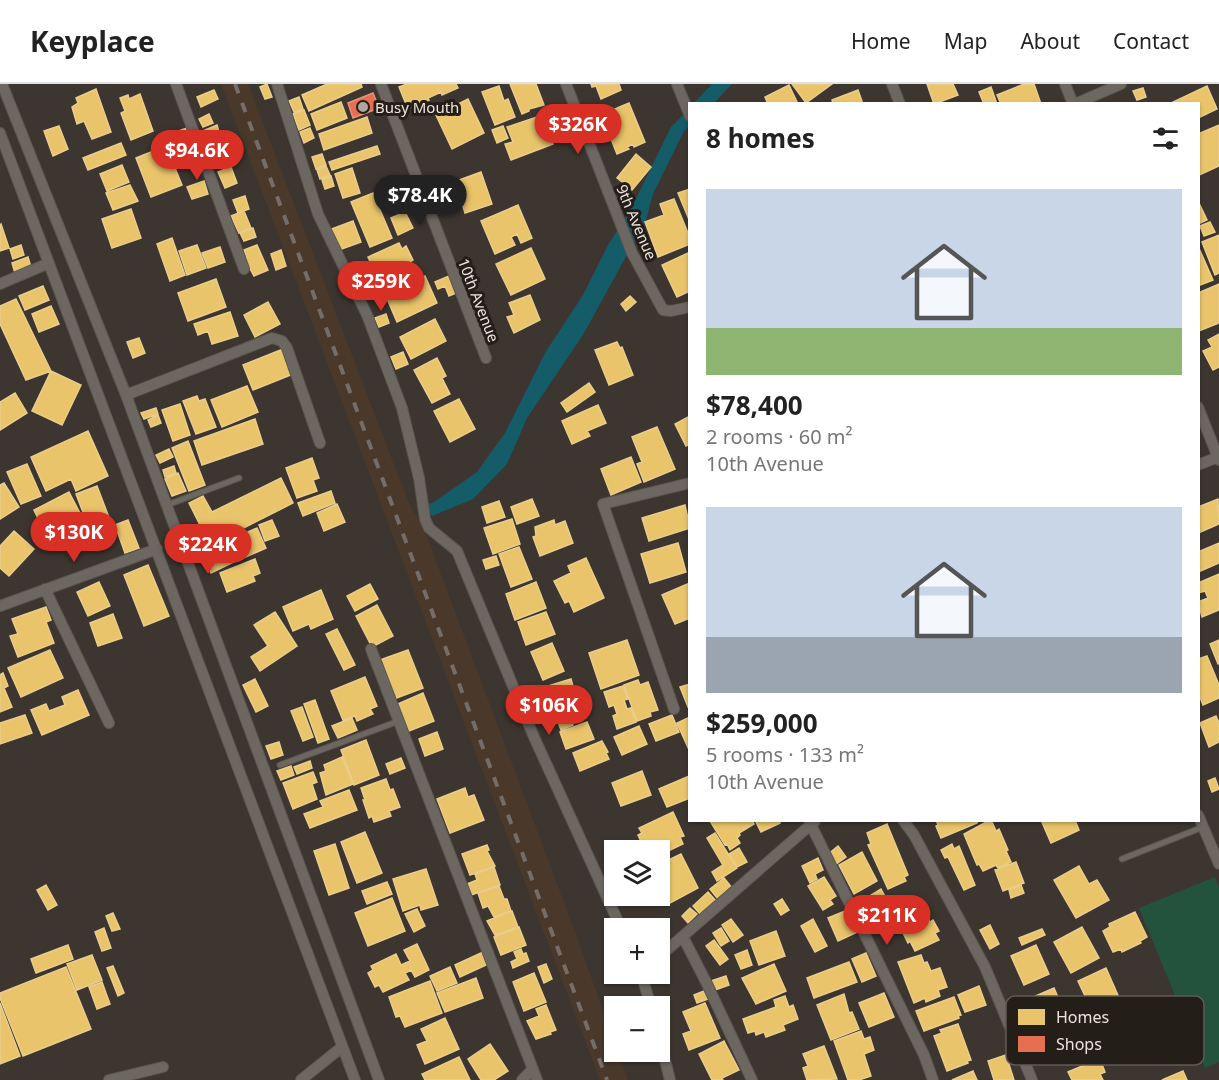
<!DOCTYPE html>
<meta charset="utf-8">
<style>
body{margin:0;font-family:"Noto Sans",sans-serif;background:#f2f2f2;color:#222;height:100vh;display:flex;flex-direction:column;font-size:22px;white-space:nowrap}
*{box-sizing:border-box;margin:0}
p{font-size:20px;color:#767676}
.icon{flex:none;width:33px;height:33px;fill:none;stroke:currentColor;stroke-width:2;stroke-linecap:round;stroke-linejoin:round}
.map{position:relative;flex:1;overflow:hidden}
.drawer{position:absolute;left:688px;top:18px;width:512px;height:720px;display:flex;flex-direction:column;background:#fff;border-radius:0px;box-shadow:0 2px 4px #0004}
.drawer>*{flex:none}
.buttons{position:absolute;left:604px;top:756px;display:grid;gap:12px}
.buttons a{display:grid;place-items:center;width:66px;height:66px;border-radius:0px;background:#fff;box-shadow:0 2px 4px #0004;font-size:30px}
.price{position:absolute;translate:-50% -51px;padding:0 14px;border-radius:21px;background:#d93025;color:#fff;font-size:20px;line-height:39px;filter:drop-shadow(0 2px 3px #0008)}
.price::after{content:'';position:absolute;left:50%;top:36px;width:18px;height:14px;margin-left:-9px;background:inherit;clip-path:polygon(0 0,100% 0,50% 100%)}
.price.active{background:#222;color:#fff}
ul{padding:0;list-style:none}
li{display:grid;align-content:center;gap:12px;height:318px;padding:0 18px}
li span{display:grid;place-items:center;height:186px;border-radius:0px;color:#555}
li>.icon{margin-inline-start:auto}
span .icon{width:108px;height:108px;fill:#fffc;stroke-width:1}
li b{font-size:26px}
h2{display:flex;justify-content:space-between;align-items:center;height:72px;padding:0 18px;font-size:26px}
header{display:flex;align-items:center;gap:36px;box-sizing:border-box;height:84px;padding:0 30px;background:#fff;border-bottom:2px solid #e0e0e0}
header strong{font-size:28px}
nav{display:flex;gap:33px;margin-inline-start:auto;font-size:21px}
.map>svg:first-child{display:block}
.built{fill:#4a392a}
.green{fill:#23533c}
.water{fill:#145c68}
.homes{fill:#e9c46a;stroke:#eacd8c;stroke-width:1.5}
.shops{fill:#e76f51;stroke:#e8927b;stroke-width:1.5}
.lines{fill:none;stroke-linecap:round;stroke-linejoin:round}
.service-casing{stroke:#5c554f;stroke-width:7}
.minor-casing{stroke:#5c554f;stroke-width:12}
.service{stroke:#6d6762;stroke-width:5}
.minor{stroke:#6d6762;stroke-width:10}
.rail{stroke:#746d6a;stroke-width:4;stroke-dasharray:10 10;stroke-linecap:butt}
.poi-dot{fill:#afa6a0;stroke:#241e19;stroke-width:2}
.labels{text-anchor:middle;dominant-baseline:central;stroke-width:6;stroke-linejoin:round;paint-order:stroke}
.poi-label{font-size:15px;fill:#ece3dc;stroke:#241e19;text-anchor:start}
.street-label{font-size:15px;fill:#ece3dc;stroke:#241e19}
.key{fill:#241e19;stroke:#605954;stroke-width:1.5}
.key-label{font-size:16px;fill:#ece3dc}
</style>
<header>
<strong>Keyplace</strong>
<nav><a>Home</a><a>Map</a><a>About</a><a>Contact</a></nav>
</header>
<div class="map">
<svg width="1219" height="996" viewBox="0 0 1219 996">
<rect width="100%" height="100%" fill="#3d3630"/>
<path class="built" d="M221 0H248L411 425 421 437 570 834 615 960V968H618L628 996H600Z"/>
<path class="green" d="M1215 793 1219 803V978L1205 984 1139 824Z"/>
<path class="water" d="M712 0H732L714 19H694Z
M690 24V42L684 47 653 110 646 136 583 251 527 334 507 380 473 415 432 432 426 421 434 418 477 388 505 349 545 269 583 211 608 161 630 127 671 43Z"/>
<path class="homes" d="M267 0 272 13 265 15 260 3Z
M327 0H361L362 3 309 27 302 11Z
M407 0H456L458 4 442 11 441 8 428 14 429 16 408 25 399 3Z
M510 0H536L544 21 529 25V27L522 30Z
M591 0H619L621 6 601 15 596 2 592 3Z
M792 0H832L806 19Z
M927 0H953L958 11 934 20Z
M1024 0H1034L1041 20H1001L997 11Z
M789 1 798 20H768L765 13Z
M499 2 504 17 508 15 515 33 495 41 482 8Z
M1207 2 1217 25 1198 34V20H1174L1173 18Z
M991 3 997 20H984L979 8Z
M1143 4 1146 13 1137 16 1133 7Z
M96 5 111 48 92 55 84 37 77 40 72 23 78 19 76 14Z
M214 6 218 15 201 23 197 13Z
M858 6 863 20H833L832 16Z
M140 10 153 47 131 56 121 29 125 27 120 14 128 11 129 15Z
M299 13 303 25 294 28 289 17Z
M468 15 484 49 452 65 436 31Z
M341 18 347 34 317 46 311 30Z
M629 19 645 58 634 63 633 60 627 63 629 65 617 70 611 55 616 53 608 33 617 29 615 25Z
M304 26 310 41 299 46 293 30Z
M209 30 213 39 203 43 199 35Z
M543 31 548 45 542 47 544 54 550 51 553 60 511 76 505 60 513 58 507 43Z
M367 33 372 49 324 66 319 50Z
M217 41 219 48 206 53 203 47Z
M1219 41V82L1199 91 1198 50Z
M59 42 68 65 53 72 44 47Z
M503 42 508 54 497 59 492 46Z
M187 44 192 59 178 64 173 49Z
M310 44 314 54 304 59 300 48Z
M227 48 231 58 217 64 213 53Z
M121 59 126 71 88 86 83 74Z
M230 61 232 69 220 73 218 65Z
M166 62 182 101 151 113 136 74Z
M377 62 380 70 332 86 329 78Z
M322 70 326 81 316 85 312 73Z
M636 70 651 83 632 106 617 94Z
M122 81 129 98 107 107 100 90Z
M326 82 330 91 320 95 317 86Z
M231 83 237 99 225 104 218 88Z
M352 84 360 109 343 114 335 90Z
M481 88 492 120 465 129 461 116 457 117 451 99Z
M331 92 334 102 325 105 322 96Z
M204 97 208 110 192 115 187 103Z
M130 101 138 117 113 126 106 109Z
M690 105V138L678 109Z
M373 109 392 154 370 163 351 118Z
M245 112 249 125 238 129 233 116Z
M674 115 690 154V160L658 173 645 138 664 131 660 120Z
M1198 117 1207 136 1198 140Z
M518 121 532 154 521 159 517 150 511 153 515 161 495 170 481 137Z
M131 125 141 154 112 164 102 135Z
M244 127 251 144 239 149 231 132Z
M405 128 413 144 398 151 391 134Z
M353 137 361 158 336 167 329 146Z
M1210 138 1215 148 1204 152 1200 142Z
M1 140 9 164 0 167V141Z
M253 144 256 153 244 157 240 149Z
M1219 151V189L1215 191 1202 158Z
M172 154 185 191 170 197 157 160Z
M399 159 402 165 406 162 413 176 410 178 416 191 383 206 368 173Z
M21 161 24 171 13 175 10 165Z
M197 161 206 184 187 191 179 167Z
M257 161 268 186 254 192 245 175 247 174 244 166Z
M1198 162 1213 196 1198 202Z
M220 163 225 178 208 184 202 169Z
M531 164 545 195 511 211 496 180Z
M281 166 286 182 276 186 271 170Z
M688 169 690 175V207L677 213 662 181Z
M28 173 31 183 15 189 12 179Z
M365 187 369 198 357 202 353 192Z
M425 192 437 219 397 238 385 210Z
M449 192 456 209 449 212 445 202 438 205 435 198Z
M216 195 226 223 188 237 178 209Z
M374 199 377 206 364 212 361 205Z
M1219 200V239L1199 247 1198 209Z
M43 202 49 216 25 226 19 212Z
M530 211 540 236 514 249 507 233 514 231 509 219Z
M630 212 636 218 626 227 621 220Z
M16 215 51 287 26 296 0 240V222Z
M268 218 280 240 255 253 244 231Z
M51 222 59 240 39 248 32 230Z
M230 228 238 252 212 260 208 247 198 251 194 240Z
M386 230 389 239 379 243 375 234Z
M435 235 446 257 411 275 400 253Z
M1219 250V283L1213 286 1203 267 1212 263 1208 256Z
M139 254 145 269 133 274 127 258Z
M617 258 620 264 622 263 633 291 609 301 595 266Z
M283 265 293 290 253 306 243 281Z
M403 268 408 280 396 285 391 273Z
M437 274 446 292 442 294 450 310 432 319 414 286Z
M51 287 81 301 62 341 32 327Z
M589 299 595 308 567 328 561 319Z
M247 302 258 328 222 343 211 316Z
M15 309 27 329 0 346V318Z
M197 312 199 317 205 315 216 343 196 350 183 317Z
M459 315 475 345 450 358 434 327Z
M180 320 190 351 173 357 162 326Z
M598 321 606 339 587 347 590 352 572 360 562 337Z
M156 324 158 330 144 335 141 329Z
M158 331 161 339 151 343 148 336Z
M690 332V360L686 362 675 340Z
M255 335 263 360 202 381 194 357Z
M657 343 675 385 644 398 637 380 642 378 632 353Z
M88 347 108 392 76 407 71 395 46 407 31 373Z
M188 357 205 401 189 407 172 364Z
M169 365 173 373 160 379 156 371Z
M631 373 641 398 611 411 601 385Z
M312 374 319 394 313 396 317 407 297 414 286 384Z
M27 380 41 412 21 420 7 388Z
M174 382 176 389 165 393 163 386Z
M178 389 186 407 172 412 165 395Z
M281 394 293 419 210 461 189 419 203 412 212 428Z
M4 399 19 423 0 435V401Z
M97 402 113 444 92 452 76 410Z
M331 407 335 419 303 432 298 419Z
M69 408 82 433 64 441 69 450 50 459 34 426Z
M532 415 539 432 517 440 511 423Z
M1218 415 1219 440 1198 449V423Z
M499 417 505 433 487 439 482 423Z
M337 420 345 438 324 447 317 429Z
M685 421 690 444 649 457 642 434Z
M512 435 520 460 493 470 484 444Z
M128 436 139 464 125 469 115 441Z
M272 436 279 452 265 457 259 441Z
M554 436 555 441 565 437 573 459 540 472 533 453 536 452 535 443Z
M257 444 266 464 239 476 230 456Z
M14 447 34 465 9 492 0 484V462Z
M225 458 234 478 211 489 202 469Z
M678 459 686 488 650 499 641 470Z
M1219 459V479L1198 488V468Z
M519 463 532 495 511 503 499 470Z
M496 472 499 481 486 485 483 476Z
M586 474 604 514 574 528 569 517 565 519 554 497 571 489 568 482Z
M255 475 260 489 253 492 255 497 227 508 220 489Z
M148 481 169 532 144 542 124 491Z
M1219 490V526L1202 533 1198 518 1208 514 1205 507 1198 509V499Z
M99 498 110 522 88 532 77 508Z
M536 498 546 524 515 536 506 510Z
M690 499V534L675 540 662 511Z
M370 500 378 515 355 527 347 512Z
M321 506 333 535 311 545 309 540 293 547 283 523Z
M377 521 393 552 372 563 356 532Z
M46 523 51 536 46 538 54 559 18 573 10 552 18 550 12 535Z
M275 528 297 562 260 587 251 573 268 562 254 541Z
M546 528 555 550 526 561 518 538Z
M113 530 122 554 98 562 90 539Z
M337 545 355 581 344 586 326 550Z
M627 556 639 591 601 605 589 569Z
M1219 556V579L1218 580 1210 560Z
M552 559 564 587 543 596 531 568Z
M50 566 63 594 21 613 8 584Z
M408 566 423 604 394 615 380 576Z
M1207 572 1219 601V614L1203 621 1198 608V575Z
M3 589 8 602 4 604 12 623 0 628V591Z
M365 593 377 622 370 625 373 630 357 637 355 632 343 636 331 607Z
M255 595 268 622 256 628 243 601Z
M571 595 577 617 544 627 538 605Z
M638 596 640 601 648 598 658 626 650 628 651 632 637 637 624 601Z
M690 600V622L688 623 680 603Z
M623 602 628 615 624 616 627 625 631 624 636 638 617 645 613 632 617 630 614 621 609 623 604 608Z
M78 606 89 631 42 651 31 626 46 620 49 627 65 621 62 613Z
M423 609 434 637 409 647 398 620Z
M315 616 329 655 318 659 304 620Z
M302 623 313 653 303 657 291 627Z
M25 631 32 649 0 660V639Z
M672 631 679 648 656 657 649 640Z
M1216 632 1219 639V658L1209 663 1200 639Z
M570 633 573 641 561 646 558 638Z
M690 633V668L677 639Z
M352 634 357 646 338 654 332 642Z
M587 638 594 655 566 665 560 648Z
M639 642 647 660 622 671 614 653Z
M437 648 443 665 425 672 419 655Z
M366 656 379 691 354 701 341 666Z
M602 657 608 668 606 669 609 675 580 687 573 669Z
M279 658 283 671 271 675 266 662Z
M342 673 353 700 326 711 320 689 326 687 324 681Z
M401 674 405 684 390 690 386 680Z
M310 677 312 684 297 690 294 683Z
M291 682 294 691 281 696 277 687Z
M642 687 651 711 621 722 612 699Z
M313 688 317 698 312 700 317 715 293 725 283 699Z
M689 692 690 714 667 723 659 705Z
M1215 694 1219 705 1212 708 1208 697Z
M386 695 390 706 393 705 400 723 389 727 391 732 374 738 372 732 369 734 363 716H365L361 704Z
M465 704 468 713 474 711 484 736 450 749 437 715Z
M349 706 357 726 310 744 304 730 323 723 320 717Z
M673 728 684 752 680 753 683 760 664 769 663 767 660 768V766H645L638 751 642 749 639 744Z
M752 736 754 740 739 749 740 751 737 754 740 759 730 766 727 760 725 761 710 737Z
M755 736H779L780 739 761 748Z
M936 736H978L977 739 941 754 936 742 938 741Z
M1041 736H1075L1079 746 1051 759Z
M988 737 989 739 992 738 996 747 999 745 1008 766 1006 767 1011 778 998 784 996 781 983 787 979 780 977 781 964 750Z
M887 740 908 791 904 793 906 797 888 805 868 761 871 760 867 749Z
M365 748 382 789 357 799 341 758Z
M715 749 737 784 717 797 712 788 723 781 707 754Z
M335 760 349 804 329 811 314 767Z
M952 760 954 765 959 762 975 801 964 806 948 773 945 774 941 766Z
M487 761 489 766 487 767 495 782 470 791 462 770Z
M838 762 846 773 835 781 827 771Z
M739 764 747 778 737 783 729 770Z
M862 768 877 797 854 810 839 781Z
M681 770 698 804 670 819 666 812 663 814 660 809V780Z
M818 774 823 786 815 790 817 795 810 799 802 782Z
M1016 778 1024 799 1003 807 995 786Z
M1079 782 1089 800 1097 796 1109 816 1076 834 1054 796Z
M494 783 500 801 471 811 467 800 477 796 475 790Z
M426 785 438 821 421 826 420 821 403 827 393 795Z
M824 793 836 812 830 816 833 820 823 826 808 802Z
M724 794 732 804 718 815 710 805Z
M387 798 392 810 367 820 362 807Z
M46 801 57 821 48 826 37 806Z
M1021 801 1024 809 1011 814 1009 806Z
M499 802 504 815H507L511 827 494 833 488 822 483 824 478 809Z
M881 805 888 818 882 822 883 824 867 834 858 819Z
M708 808 716 817 701 831 693 822Z
M392 814 405 847 368 862 355 829Z
M782 815 789 826 781 831 774 820Z
M690 824 697 830 688 839 682 832Z
M417 825 425 842 414 848 405 830Z
M850 825 860 847 838 857 828 834Z
M512 827 518 843 495 851 487 837Z
M921 828H925L930 838 933 836 939 847 935 849 939 856 915 867 910 857 908 859 901 845 904 844 902 839Z
M1135 828 1147 853 1140 857 1141 859 1122 868 1121 865 1113 868 1103 847 1110 843 1109 840Z
M113 829 120 845 112 847 106 832Z
M731 835 743 851 733 858 722 841Z
M813 835 827 862 815 868 801 842Z
M990 841 999 860 990 865 980 846Z
M519 843 526 861 501 871 494 853Z
M1082 843 1099 874 1071 889 1054 858Z
M104 844 111 864 102 867 95 848Z
M721 844 729 857 721 862 713 849Z
M1042 845 1045 851 1022 861 1019 854Z
M776 847 785 872 759 881 750 857Z
M714 856 728 875 720 881 706 862Z
M417 860 429 886 415 893 411 886 405 889 409 896 383 908 379 901 375 903 368 889 373 886 371 882 396 870 401 881 410 877 404 866Z
M68 861 73 875 36 889 31 875Z
M1036 861 1049 890 1024 901 1011 872Z
M521 865 523 870 526 869 529 877 513 884 511 878 517 875 514 868Z
M747 866 752 881 741 885 735 871Z
M483 868 488 880 460 893 455 881Z
M866 869 876 892 862 898 852 875Z
M92 871 102 896 77 906 67 880Z
M921 871 924 879 927 878 931 887 940 884 947 903 938 906 940 912 926 918 925 914 914 919 898 878Z
M849 878 857 898 814 914 807 894Z
M546 880 552 895 544 899 538 883Z
M774 880 786 907 756 920 742 894Z
M113 882 124 909 118 912 107 884Z
M66 883 91 945 23 972 0 914V909Z
M450 883 457 899 437 907 430 892Z
M1106 884 1120 916 1093 929 1078 897Z
M534 889 546 918 524 927 513 898Z
M726 892 729 901 715 906 711 897Z
M476 894 483 914 445 928 437 909Z
M430 897 442 929 405 943 400 932 396 933 389 913Z
M102 898 110 920 97 925 89 903Z
M979 902 986 921 965 928 958 911Z
M1054 904 1060 918 1063 917 1068 927 1070 926 1076 939 1073 941 1076 948 1064 953 1063 951 1058 953 1059 956 1054 958 1052 954 1048 956 1041 941 1045 939 1042 933 1045 931 1033 913Z
M704 907 708 915 697 919 694 911Z
M884 909 894 933 869 943 859 919Z
M844 910 849 929 852 928 859 945 831 956 817 921Z
M785 912 789 923 793 921 798 935 783 941 785 946 766 953 764 948 756 951 755 947 748 949 743 935 776 923 774 916Z
M954 913 961 931 958 932 959 934 924 947 916 927Z
M0 919 20 972 0 980Z
M705 919 720 954 689 966 683 950 691 947 683 928Z
M546 921 556 946 550 948 551 950 536 955 527 937 539 932 536 925Z
M445 934 459 965 425 980 417 961 427 957 421 945Z
M958 940 971 976 967 977 968 979 947 987 934 952 942 949 940 946Z
M861 947 864 955 870 953 874 966 864 970 871 992 859 996H848L834 957Z
M724 957 739 986 722 994 723 996H712L699 970Z
M490 960 508 987 494 996H481L468 975Z
M824 962 837 995 807 996 803 984 808 982 803 970Z
M1092 970 1095 977 1100 975 1105 988 1100 990 1103 996H1072L1068 988 1087 980 1085 974Z
M1006 971 1014 996H994L988 977Z
M459 973 470 996H425L422 990Z
M973 987 977 996H952Z
M1183 987 1187 996H1162Z"/>
<path class="shops" d="M373 9 379 24 353 34 348 19Z"/>
<g class="lines">
<g class="service-casing">
<path id="service" d="M167 421 239 394
M280 681 399 637
M1122 775 1203 743"/>
</g>
<g class="minor-casing">
<path id="minor" d="M2 0 126 311 379 996
M176 0 244 185
M277 0 318 130 367 231 402 324 419 394 425 435 429 444 457 467 534 653 621 844
M381 0 486 274
M566 0 632 169 663 226 671 227 690 223
M677 0 690 32
M892 0 900 20
M1065 0 1073 20
M1075 20 1121 0
M0 49 355 996
M0 200 49 179
M126 311 272 254 282 257 287 264 320 359
M1198 323 1219 376
M1198 381 1218 373
M45 505 109 639
M0 522 157 465
M371 565 537 996
M674 625 603 420 690 399
M1198 731 1219 780
M903 736 914 751 985 883 1032 996
M811 741 924 971 933 996
M683 853 707 900 752 996
M660 872 815 737
M641 890 651 922
M660 956 670 996
M109 996 163 983
M301 996 342 963
M522 996 533 985"/>
</g>
<use href="#service" class="service"/>
<use href="#minor" class="minor"/>
<path class="rail" d="M235 0 607 996"/>
</g>
<circle class="poi-dot" cx="363" cy="23" r="6"/>
<g class="labels">
<g class="poi-label">
<text x="375" y="23">Busy Mouth</text>
</g>
<g class="street-label">
<text transform="translate(637 138) rotate(67)">9th Avenue</text>
<text transform="translate(479 216) rotate(69)">10th Avenue</text>
</g>
</g>
<rect x="1006" y="912" width="198" height="69" rx="9" class="key"/>
<rect x="1018" y="925" width="27" height="16" fill="#e9c46a"/>
<rect x="1018" y="952" width="27" height="16" fill="#e76f51"/>
<g class="key-label">
<text x="1056" y="939">Homes</text>
<text x="1056" y="966">Shops</text>
</g>
</svg>
<div class="buttons">
<a><svg class="icon" aria-label="layers" viewBox="0 0 24 24"><path d="M12 4l9 5-9 5-9-5zM3 14l9 5 9-5"/></svg></a>
<a>+</a>
<a>−</a>
</div>
<b class="price" style="left:578px;top:71px">$326K</b>
<b class="price" style="left:197px;top:97px">$94.6K</b>
<b class="price active" style="left:420px;top:142px">$78.4K</b>
<b class="price" style="left:381px;top:228px">$259K</b>
<b class="price" style="left:74px;top:479px">$130K</b>
<b class="price" style="left:208px;top:491px">$224K</b>
<b class="price" style="left:549px;top:652px">$106K</b>
<b class="price" style="left:887px;top:862px">$211K</b>
<section class="drawer">
<h2>8 homes<svg class="icon" aria-label="filters" viewBox="0 0 24 24"><path d="M4 7h16M4 17h16"/><circle cx="9" cy="7" r="2"/><circle cx="15" cy="17" r="2"/></svg></h2>
<ul>
<li><span style="background:linear-gradient(#c9d6e8 75%,#8fb573 0)"><svg class="icon" aria-label="home" viewBox="0 0 24 24"><path d="M3 11l9-7 9 7M6 9v11h12V9"/></svg></span><div><b>$78,400</b><p>2 rooms · 60 m²</p><p>10th Avenue</p></div></li>
<li><span style="background:linear-gradient(#c9d6e8 70%,#9aa5b1 0)"><svg class="icon" aria-label="home" viewBox="0 0 24 24"><path d="M3 11l9-7 9 7M6 9v11h12V9"/></svg></span><div><b>$259,000</b><p>5 rooms · 133 m²</p><p>10th Avenue</p></div></li>
</ul>
</section>
</div>
